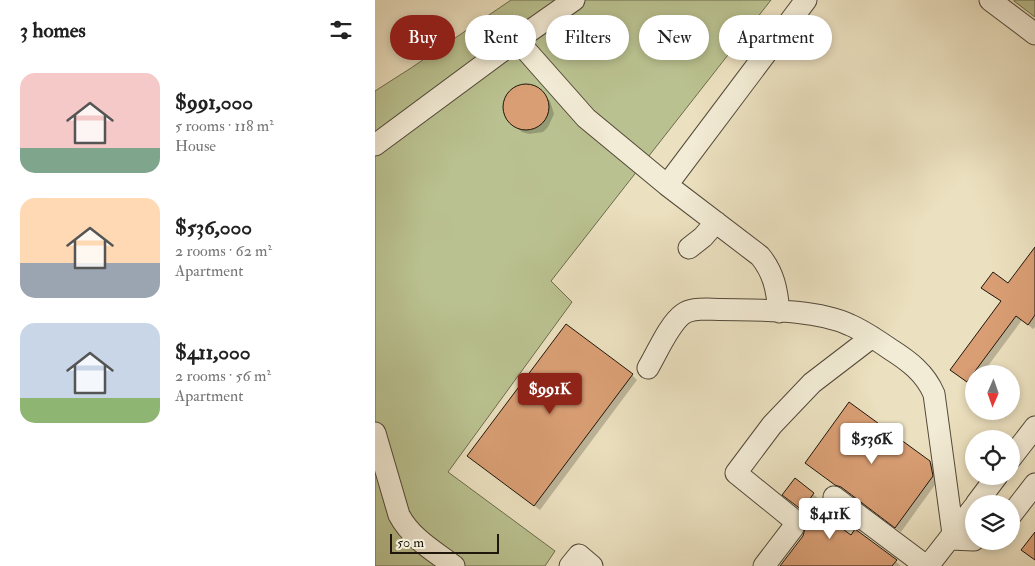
<!DOCTYPE html>
<meta charset="utf-8">
<style>
body{margin:0;font-family:"IM FELL Double Pica",serif;background:#f2f2f2;color:#222;height:100vh;display:flex;flex-direction:column;font-size:19px;white-space:nowrap}
*{box-sizing:border-box;margin:0}
p{font-size:16px;color:#767676}
.icon{flex:none;width:28px;height:28px;fill:none;stroke:currentColor;stroke-width:2;stroke-linecap:round;stroke-linejoin:round}
.map{position:relative;flex:1;overflow:hidden}
.drawer{display:flex;flex-direction:column;background:#fff;width:375px}
.drawer>*{flex:none}
.hud{position:absolute;left:15px;top:15px;width:475px;height:45px;display:flex;gap:10px}
.needle{width:32px;rotate:182deg}
.tools{position:absolute;left:590px;top:365px;display:grid;gap:10px}
.tools a{display:grid;place-items:center;width:55px;height:55px;border-radius:50%;background:#fff;box-shadow:0 2px 8px #0003;font-size:25px}
.scale{position:absolute;left:15px;bottom:12px;width:109px;box-sizing:border-box;padding-left:5px;border:2px solid #1f170c;border-top:0;font-size:14px;line-height:18px;white-space:nowrap;color:#1f170c;-webkit-text-stroke:4px #f2ebd5;paint-order:stroke}
.price{position:absolute;translate:-50% -42px;padding:0 11px;border-radius:5px;background:#fff;color:#222;font-size:16px;line-height:32px;filter:drop-shadow(0 1px 2px #0008)}
.price::after{content:'';position:absolute;left:50%;top:30px;width:15px;height:11px;margin-left:-8px;background:inherit;clip-path:polygon(0 0,100% 0,50% 100%)}
.price.on{background:#8f2418;color:#fff}
ul{padding:0;list-style:none}
li{display:flex;align-items:center;gap:15px;height:125px;padding:0 20px}
li span{display:grid;place-items:center;flex:none;width:140px;height:100px;border-radius:15px;color:#555}
li>.icon{margin-inline-start:auto}
span .icon{width:60px;height:60px;fill:#fffc;stroke-width:1}
li b{font-size:21px}
h2{display:flex;justify-content:space-between;align-items:center;height:60px;padding:0 20px;font-size:21px}
.pill{padding:0 18px;border-radius:22px;background:#fff;box-shadow:0 2px 8px #0003;font-size:18px;line-height:45px}
.pill.on{background:#8f2418;color:#fff}
main{display:flex;flex:1;min-height:0}
.map>svg:first-child{display:block}
.green{fill:#bac190;stroke:#6c6c4e}
.shadow{fill:#0003}
.building{fill:#d99e74;stroke:#1f170c}
.lines{fill:none;stroke-linecap:round;stroke-linejoin:round}
.minor-casing{stroke:#524939;stroke-width:23}
.minor{stroke:#f2ebd5;stroke-width:21}
</style>
<main>
<section class="drawer">
<h2>3 homes<svg class="icon" aria-label="filters" viewBox="0 0 24 24"><path d="M4 7h16M4 17h16"/><circle cx="9" cy="7" r="2"/><circle cx="15" cy="17" r="2"/></svg></h2>
<ul>
<li><span style="background:linear-gradient(#f6c9c9 75%,#7fa58c 0)"><svg class="icon" aria-label="home" viewBox="0 0 24 24"><path d="M3 11l9-7 9 7M6 9v11h12V9"/></svg></span><div><b>$991,000</b><p>5 rooms · 118 m²</p><p>House</p></div></li>
<li><span style="background:linear-gradient(#ffd9b3 65%,#9aa5b1 0)"><svg class="icon" aria-label="home" viewBox="0 0 24 24"><path d="M3 11l9-7 9 7M6 9v11h12V9"/></svg></span><div><b>$536,000</b><p>2 rooms · 62 m²</p><p>Apartment</p></div></li>
<li><span style="background:linear-gradient(#c9d6e8 75%,#8fb573 0)"><svg class="icon" aria-label="home" viewBox="0 0 24 24"><path d="M3 11l9-7 9 7M6 9v11h12V9"/></svg></span><div><b>$411,000</b><p>2 rooms · 56 m²</p><p>Apartment</p></div></li>
</ul>
</section>
<div class="map">
<svg width="660" height="566" viewBox="0 0 660 566">
<rect width="100%" height="100%" fill="#ebe0bf"/>
<filter id="stains"><feTurbulence type="fractalNoise" baseFrequency=".004" numOctaves="4"/><feColorMatrix values="0 0 0 0 .2 0 0 0 0 .09 0 0 0 0 .02 0 0 0 .5 -.17"/></filter>
<radialGradient id="worn" r=".72"><stop offset=".6" stop-color="#630" stop-opacity="0"/><stop offset="1" stop-color="#630" stop-opacity=".3"/></radialGradient>
<path class="green" d="M136 0H396L176 281 197 302 73 472 180 551 170 566H0V91L36 68Z
M639 0H660V17L639 1Z"/>
<path class="shadow" d="M144 86H158L175 101 179 114 173 127 168 132 154 134 147 132 135 122 130 115 129 108 130 101 138 89Z
M660 250V327L658 329 647 320 607 374H599L598 387 576 370 627 302 613 293 633 285Z
M257 375 262 380 165 510 99 461Z
M555 462 560 467 562 482 526 532 432 463Z
M438 494 444 499 437 509 476 536 481 530 526 566H406L429 536 436 519 415 500Z"/>
<path class="building" d="M128 107a23 23 0 1 1 46 0a23 23 0 1 1-46 0Z
M660 247V315L653 325 641 316 592 382 575 370 626 301 606 288 618 272 633 283Z
M191 324 258 374 159 506 92 456Z
M474 402 555 461 558 476 520 528 466 487 460 485 430 463Z
M420 478 439 493 432 503 476 535 480 529 522 560 517 566H405L428 536 431 524 434 519 427 510 407 495Z
M660 532V560L646 550Z"/>
<g class="lines">
<g class="minor-casing">
<path id="minor" d="M615 0 660 34
M142 40 211 118 292 185
M0 145 142 40 199 0
M314 248 328 237 341 222
M404 312C402 290 399 273 385 256L292 185 431 0
M273 368C282 353 294 324 308 314 315 309 324 309 332 309 375 311 436 307 475 325 489 331 502 340 515 349 534 361 550 373 559 394L578 534
M0 433 24 515C36 538 59 551 79 566
M636 458 660 427
M459 497 551 566
M601 504 622 476
M636 515 660 484
M575 539 599 540
M195 566 204 555 217 566
M389 566 418 528 419 520 361 473 397 425 437 383 497 337
M553 566 599 507"/>
</g>
<use href="#minor" class="minor"/>
</g>
<rect width="100%" height="100%" filter="url(#stains)"/>
<rect width="100%" height="100%" fill="url(#worn)"/>
</svg>
<div class="tools">
<a><svg class="needle" viewBox="-14 -14 28 28"><path d="M0-13l5 13h-10z" fill="#e53935"/><path d="M0 13l5-13h-10z" fill="#767676"/></svg></a>
<a><svg class="icon" aria-label="locate" viewBox="0 0 24 24"><circle cx="12" cy="12" r="6"/><path d="M12 2v4M12 18v4M2 12h4M18 12h4"/></svg></a>
<a><svg class="icon" aria-label="layers" viewBox="0 0 24 24"><path d="M12 4l9 5-9 5-9-5zM3 14l9 5 9-5"/></svg></a>
</div>
<div class="scale">50 m</div>
<b class="price on" style="left:175px;top:415px">$991K</b>
<b class="price" style="left:497px;top:465px">$536K</b>
<b class="price" style="left:455px;top:540px">$411K</b>
<div class="hud">
<a class="pill on">Buy</a>
<a class="pill">Rent</a>
<a class="pill">Filters</a>
<a class="pill">New</a>
<a class="pill">Apartment</a>
</div>
</div>
</main>
